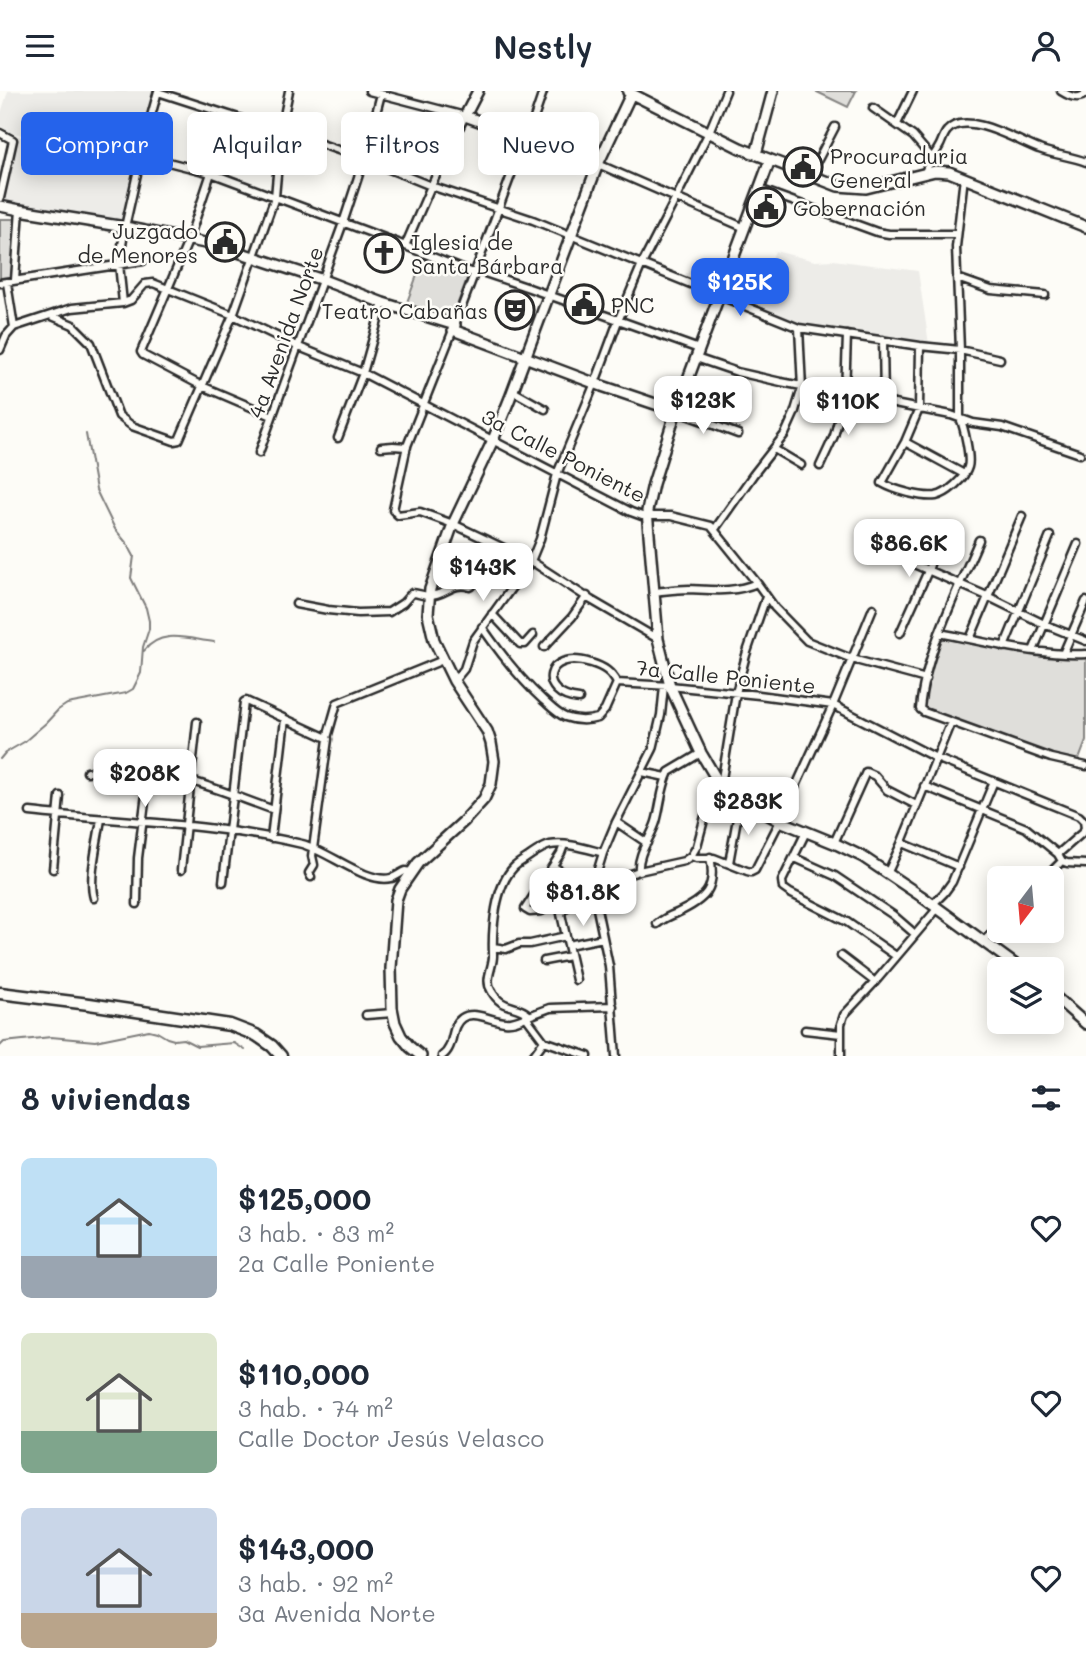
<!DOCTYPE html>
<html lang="es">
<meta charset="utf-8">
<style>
body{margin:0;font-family:Mali,sans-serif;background:#f2f2f3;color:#1f2937;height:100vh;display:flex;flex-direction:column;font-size:26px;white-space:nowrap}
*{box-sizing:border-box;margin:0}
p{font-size:23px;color:#747a83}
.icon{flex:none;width:38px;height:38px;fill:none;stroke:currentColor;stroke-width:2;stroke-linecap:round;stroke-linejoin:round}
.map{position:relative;height:965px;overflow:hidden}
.drawer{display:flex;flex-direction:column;background:#fff;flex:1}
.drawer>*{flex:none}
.hud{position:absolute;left:21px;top:21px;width:700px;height:63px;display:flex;gap:14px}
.needle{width:46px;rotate:196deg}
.fabs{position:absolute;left:987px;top:775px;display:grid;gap:14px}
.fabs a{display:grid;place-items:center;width:77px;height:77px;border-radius:10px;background:#fff;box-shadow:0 4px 18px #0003;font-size:35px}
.price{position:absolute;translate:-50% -60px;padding:0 16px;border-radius:14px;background:#fff;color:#222;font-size:23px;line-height:46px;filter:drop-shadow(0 2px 4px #0008)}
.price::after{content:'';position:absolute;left:50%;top:42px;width:21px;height:16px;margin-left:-10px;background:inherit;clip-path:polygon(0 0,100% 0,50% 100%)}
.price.active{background:#2563eb;color:#fff}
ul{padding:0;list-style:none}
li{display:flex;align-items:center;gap:21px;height:175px;padding:0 21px}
li span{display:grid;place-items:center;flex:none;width:196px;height:140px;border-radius:10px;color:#555}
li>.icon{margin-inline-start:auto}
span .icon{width:84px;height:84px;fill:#fffc;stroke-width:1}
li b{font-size:30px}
h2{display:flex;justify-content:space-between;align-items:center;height:84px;padding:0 21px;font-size:30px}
.tag{padding:0 24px;border-radius:10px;background:#fff;box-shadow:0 4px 18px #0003;font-size:24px;line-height:63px}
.tag.active{background:#2563eb;color:#fff}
header{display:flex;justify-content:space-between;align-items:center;height:91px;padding:0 21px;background:#fff;font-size:32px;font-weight:600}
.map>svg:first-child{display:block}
.built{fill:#edece8}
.green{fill:#dfdeda;stroke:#858482;stroke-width:2}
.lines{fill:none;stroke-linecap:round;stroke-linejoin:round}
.stream{stroke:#7e7d7b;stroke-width:2}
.street-casing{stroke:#2b2b2b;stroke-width:11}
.secondary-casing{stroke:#2b2b2b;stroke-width:14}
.primary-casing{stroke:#2b2b2b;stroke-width:15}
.street{stroke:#fdfcf7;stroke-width:6}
.secondary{stroke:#fdfcf7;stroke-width:9}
.primary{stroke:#fdfcf7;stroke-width:10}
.labels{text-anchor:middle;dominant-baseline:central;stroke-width:5;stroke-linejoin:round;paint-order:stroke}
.poi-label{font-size:21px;fill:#2b2b2b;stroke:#fdfcf7;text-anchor:start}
.street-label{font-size:21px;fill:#2b2b2b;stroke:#fdfcf7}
</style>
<header><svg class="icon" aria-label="menu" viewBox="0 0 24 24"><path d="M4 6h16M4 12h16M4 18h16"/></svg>Nestly<svg class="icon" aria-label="person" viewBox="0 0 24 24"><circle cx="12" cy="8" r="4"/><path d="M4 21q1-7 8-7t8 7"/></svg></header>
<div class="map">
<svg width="1086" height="965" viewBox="0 0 1086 965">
<rect width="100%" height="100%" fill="#fdfcf7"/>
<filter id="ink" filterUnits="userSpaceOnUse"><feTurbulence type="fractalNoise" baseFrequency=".0143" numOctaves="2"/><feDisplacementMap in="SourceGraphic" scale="14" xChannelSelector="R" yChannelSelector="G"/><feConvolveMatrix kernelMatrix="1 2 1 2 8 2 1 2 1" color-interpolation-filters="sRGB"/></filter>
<g filter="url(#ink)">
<path class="built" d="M8 0H152L135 72 10 41 0 35V25Z
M18 45 134 74 123 132 3 112Z
M775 160 815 170 833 169 918 180 929 253 799 234 750 214 762 192Z
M707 175 710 176 709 179 719 184 718 186 706 184V186H708V188L710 189 708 196 684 187 686 182H688L690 178 698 183 701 178 704 179Z"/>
<path class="green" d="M815 0H856L848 16Z
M0 128H17L11 186 0 187Z
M423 168 468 185 451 230 406 214Z
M939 543 992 553 1086 563V650L1078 671 1049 664 924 621 920 615Z"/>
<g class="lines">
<path class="stream" d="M144 560C162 536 191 549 214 551
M0 668 5 662 24 651 46 632 58 619 67 613 126 602 133 598 141 582 143 556 149 538V530L146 517 131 487 134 465 128 454 115 438 96 399 86 343
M0 955 4 951 51 946 95 950 149 939 157 941 167 947 174 949 183 948 197 955 234 952 245 959"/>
<g class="street-casing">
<path id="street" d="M369 0 465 25 431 95 405 155
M1061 0C1069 5 1079 10 1086 2
M158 1 254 32 281 39 364 68 431 95 533 129 799 237 920 255 960 259 1000 268
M873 17 913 45 932 67
M232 25 227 34 189 148 141 261 143 264 202 295 272 325
M897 33 913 0
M0 42 13 49 0 107
M527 48 543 1
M141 64 211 82 398 152 470 181H482L529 197 699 258
M598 73 745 137
M925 83C927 72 935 64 940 54 942 50 944 43 947 40 966 18 1019 51 1039 58 1054 64 1071 65 1086 71
M810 84 835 36
M759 98 877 141 889 143H957
M957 187 991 199 1045 204
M15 189 20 119
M0 192 143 170
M7 192 14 236
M123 212 119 173 125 136 146 43 158 0
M52 225 73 234 91 252 119 325 132 335 174 350 179 349 233 224 275 106 281 39 289 0
M455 234 525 47
M453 239 407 355 393 419 398 424 420 421 453 433 531 470 591 509 658 548
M883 249 884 311
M920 255 919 318 905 351 882 392C894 399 922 407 936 405 947 403 965 387 968 376 971 367 964 336 960 327V259L956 156 964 86
M0 259 6 245 14 236 72 217 123 212 131 209 145 193 153 192 233 224 299 256 363 282 631 421 642 425H671L711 435 757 492 775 517 807 550 852 568 926 588
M696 267 737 281 781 291 951 324 973 332 1002 336 1080 363
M513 300 545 318
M676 320 738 343
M338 347 363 282 383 212
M905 351 964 383
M381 356 393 355 407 356
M774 358 801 374
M259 362 343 132 364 68 381 3
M820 375 834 345 845 304 847 244
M715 438 753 384 785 343 794 323 802 297 799 237
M979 449C957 501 925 562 920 618L924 621 1051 667 1086 675
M900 467 987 505 1044 533 1086 550
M654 501C665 500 677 498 689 498 713 499 734 502 757 492
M296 513 328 519 358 522 389 521 403 512 412 502C418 502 423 505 429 505 446 505 452 490 470 496L472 495 492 452
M492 523 520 553H525L533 544
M482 536C500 562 519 587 543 609 550 615 556 622 565 626 576 630 587 630 598 627L605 619 617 592 670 595 759 604 833 614 936 667 1079 725 1084 730 1085 737 1082 742 1058 763
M900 542 928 480 940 441
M939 542C988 551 1036 565 1086 563
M970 548 1022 425
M544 556 572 526 587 505
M1004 556 1050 445
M1033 560 1078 453
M1063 563 1086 510
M454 590 464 578 473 550 531 470 540 448 557 383 595 292 618 230 642 173 676 107 709 41 726 0
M579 608C536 604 544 557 591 572 604 576 611 581 617 592
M87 681C154 669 212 697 274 719
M642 681 666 686
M924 695 1026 737 1058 763 1062 770 1067 772 1086 773
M30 721C121 731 213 732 302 753 328 760 367 793 391 787 396 786 400 782 405 780L411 781
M616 731 647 752
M806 741 782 790 783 797 790 802 847 831 896 865
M271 747 285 628
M834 752 866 681 875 685 887 699 916 714
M902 752 959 776
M691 765 697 755 708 714 722 688 736 602 746 564 766 506
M795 767 835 785 893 824 915 843
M729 772 738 722 743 710
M553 775 565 783 594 795
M53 778 60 705
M181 779 197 631
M639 780C637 763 651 747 656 731 661 714 661 697 669 681L701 662
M887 783 901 753 951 631
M311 786 309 782 314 774 312 765 328 648 327 647 337 612 443 569
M1044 788 1062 770
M223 791 244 611 246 610 327 647
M94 807C88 788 98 749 101 728
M137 813 138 767 149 679
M932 814 944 802 952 791 994 690
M542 820 530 821 525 818 561 762 564 754
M562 821 555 814 570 785
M657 833C663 828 669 825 677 822 705 809 717 798 710 766
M984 850 999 834
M568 854 603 847
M493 856 506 858 519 853H530L566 845
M841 865 875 891
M544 870 570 865
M576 889 561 823 564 818 579 808 594 795 639 780 684 770 691 765 696 767H714L747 780 751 781 755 779 780 730 833 614 873 517
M366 924 393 922
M529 924C516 912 502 920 491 899 484 888 494 875 493 863 492 838 495 795 514 776 519 771 526 768 531 764 537 760 543 756 550 754 567 751 587 758 603 762
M526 926 550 917 613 915
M805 939 841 943
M544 950 588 965
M442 965C456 955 449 936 462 927 474 919 492 930 505 931 513 932 519 929 526 926L544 950 533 965
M616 965 609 875 596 813 594 801 595 788 603 762 616 731 653 658 661 624 664 595
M841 965V933L844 924 875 891 937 818"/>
</g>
<g class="secondary-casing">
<path id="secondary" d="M478 0 465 25 598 73
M628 1 740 57 838 95 866 97 935 80 949 81 1086 136
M756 63 773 0
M770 69 676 320 653 393 647 420 658 548 670 595 701 662 717 689 731 702 750 714 780 730 834 752 863 766 921 805 1021 878
M0 115 20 119 125 136 220 155 323 189 383 212 455 234 453 239 602 295 676 320
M1052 903 1086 933
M421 965 410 956 401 945 395 932 392 917 391 877 396 809 400 798 418 772 464 730 484 708 491 693 494 670 491 652 487 640 454 590 434 549 428 523 430 498 453 433 493 349 510 307 598 73 631 3"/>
</g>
<g class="primary-casing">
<path id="primary" d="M0 902 89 913 230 934 256 944 272 955 281 965"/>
</g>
<use href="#street" class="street"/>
<use href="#secondary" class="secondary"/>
<use href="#primary" class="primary"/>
</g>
</g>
<defs>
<g id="civic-ring" transform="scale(2.0125)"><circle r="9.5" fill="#fdfcf7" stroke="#2b2b2b" stroke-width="1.5"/><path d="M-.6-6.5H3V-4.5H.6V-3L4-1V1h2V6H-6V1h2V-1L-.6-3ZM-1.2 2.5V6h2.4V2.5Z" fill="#2b2b2b"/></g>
<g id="church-ring" transform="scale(2.0125)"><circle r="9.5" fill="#fdfcf7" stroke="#2b2b2b" stroke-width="1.5"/><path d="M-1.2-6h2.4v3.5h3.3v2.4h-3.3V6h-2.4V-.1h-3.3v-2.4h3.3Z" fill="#2b2b2b"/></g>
<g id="theatre-ring" transform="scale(2.0125)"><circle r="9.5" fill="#fdfcf7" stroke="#2b2b2b" stroke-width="1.5"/><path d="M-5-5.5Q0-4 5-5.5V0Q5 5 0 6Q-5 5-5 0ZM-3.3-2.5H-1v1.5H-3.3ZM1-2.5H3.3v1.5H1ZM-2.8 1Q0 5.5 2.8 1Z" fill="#2b2b2b"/></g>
</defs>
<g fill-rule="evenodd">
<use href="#civic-ring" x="803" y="76"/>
<use href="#civic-ring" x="766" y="116"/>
<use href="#civic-ring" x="225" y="151"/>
<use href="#church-ring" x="384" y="162"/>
<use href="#civic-ring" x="584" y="213"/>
<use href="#theatre-ring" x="515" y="219"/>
</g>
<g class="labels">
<g class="poi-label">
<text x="830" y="64">Procuraduria<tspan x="830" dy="24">General</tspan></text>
<text x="793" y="116">Gobernación</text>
<text x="198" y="139" text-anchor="end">Juzgado<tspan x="198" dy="24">de Menores</tspan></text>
<text x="411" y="150">Iglesia de<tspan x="411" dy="24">Santa Bárbara</tspan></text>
<text x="611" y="213">PNC</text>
<text x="488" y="219" text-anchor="end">Teatro Cabañas</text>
</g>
<g class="street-label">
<text transform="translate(285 241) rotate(-70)">4a Avenida Norte</text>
<text transform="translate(564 364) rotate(27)">3a Calle Poniente</text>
<text transform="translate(726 585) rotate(6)">7a Calle Poniente</text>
</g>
</g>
</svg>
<div class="fabs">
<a><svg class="needle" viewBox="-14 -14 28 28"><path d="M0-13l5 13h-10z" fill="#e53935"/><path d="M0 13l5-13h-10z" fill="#747a83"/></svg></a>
<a><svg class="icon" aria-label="layers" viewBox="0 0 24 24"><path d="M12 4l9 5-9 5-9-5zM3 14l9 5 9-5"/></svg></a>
</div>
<b class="price active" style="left:740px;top:227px">$125K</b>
<b class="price" style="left:703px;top:345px">$123K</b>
<b class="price" style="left:848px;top:346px">$110K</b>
<b class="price" style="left:909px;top:488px">$86.6K</b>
<b class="price" style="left:483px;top:512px">$143K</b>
<b class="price" style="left:145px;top:718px">$208K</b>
<b class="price" style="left:748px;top:746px">$283K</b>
<b class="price" style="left:583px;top:837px">$81.8K</b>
<div class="hud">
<a class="tag active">Comprar</a>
<a class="tag">Alquilar</a>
<a class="tag">Filtros</a>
<a class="tag">Nuevo</a>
</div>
</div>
<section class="drawer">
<h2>8 viviendas<svg class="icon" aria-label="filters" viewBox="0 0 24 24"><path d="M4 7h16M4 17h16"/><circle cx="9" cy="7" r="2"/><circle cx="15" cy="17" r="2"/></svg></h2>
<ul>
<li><span style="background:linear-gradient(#bfe0f5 70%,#9aa5b1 0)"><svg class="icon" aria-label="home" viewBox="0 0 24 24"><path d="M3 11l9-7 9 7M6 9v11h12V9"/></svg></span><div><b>$125,000</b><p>3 hab. · 83 m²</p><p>2a Calle Poniente</p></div><svg class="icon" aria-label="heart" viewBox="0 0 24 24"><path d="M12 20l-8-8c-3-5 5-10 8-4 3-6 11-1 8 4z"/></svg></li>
<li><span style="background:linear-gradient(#dfe7d0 70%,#7fa58c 0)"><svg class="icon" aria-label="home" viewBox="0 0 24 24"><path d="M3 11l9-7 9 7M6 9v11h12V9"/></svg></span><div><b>$110,000</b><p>3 hab. · 74 m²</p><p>Calle Doctor Jesús Velasco</p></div><svg class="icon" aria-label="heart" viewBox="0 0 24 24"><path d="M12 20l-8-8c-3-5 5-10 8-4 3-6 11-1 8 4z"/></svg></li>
<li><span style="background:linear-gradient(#c9d6e8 75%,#b9a48a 0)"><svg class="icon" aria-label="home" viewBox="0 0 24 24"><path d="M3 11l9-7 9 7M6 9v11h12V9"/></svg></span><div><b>$143,000</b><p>3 hab. · 92 m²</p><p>3a Avenida Norte</p></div><svg class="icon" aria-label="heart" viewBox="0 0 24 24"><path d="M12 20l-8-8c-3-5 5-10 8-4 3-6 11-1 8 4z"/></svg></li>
</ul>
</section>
